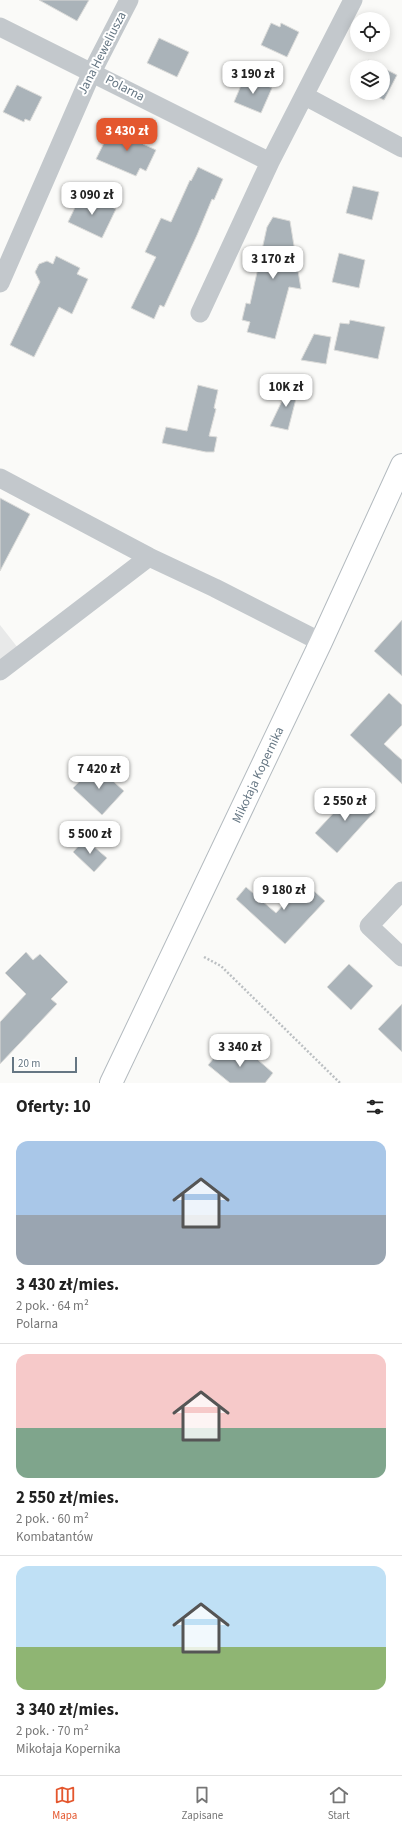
<!DOCTYPE html>
<html lang="pl">
<meta charset="utf-8">
<style>
body{margin:0;font-family:"Source Sans 3",sans-serif;background:#f6f6f6;color:#222;height:100vh;display:flex;flex-direction:column;font-size:15px;white-space:nowrap}
*{box-sizing:border-box;margin:0}
p{font-size:13px;color:#767676}
.icon{flex:none;width:22px;height:22px;fill:none;stroke:currentColor;stroke-width:2;stroke-linecap:round;stroke-linejoin:round}
.map{position:relative;height:1083px;overflow:hidden}
.sheet{display:flex;flex-direction:column;background:#fff;flex:1}
.sheet>*{flex:none}
.tools{position:absolute;left:350px;top:12px;display:grid;gap:8px}
.tools a{display:grid;place-items:center;width:40px;height:40px;border-radius:50%;background:#fff;box-shadow:0 2px 10px #0003;font-size:20px}
.scale{position:absolute;left:12px;bottom:10px;width:65px;box-sizing:border-box;padding-left:4px;border:2px solid #657683;border-top:0;font-size:11px;line-height:14px;white-space:nowrap;color:#657683;-webkit-text-stroke:3px #fff;paint-order:stroke}
.price{position:absolute;translate:-50% -34px;padding:0 9px;border-radius:8px;background:#fff;color:#222;font-size:13px;line-height:26px;filter:drop-shadow(0 1px 2px #0008)}
.price::after{content:'';position:absolute;left:50%;top:24px;width:12px;height:9px;margin-left:-6px;background:inherit;clip-path:polygon(0 0,100% 0,50% 100%)}
.price.active{background:#e4572e;color:#fff}
ul{padding:0;list-style:none}
li{display:grid;align-content:center;gap:8px;height:212px;padding:0 16px}
li+li{border-top:1px solid #e0e0e0}
li span{display:grid;place-items:center;height:124px;border-radius:12px;color:#555}
li>.icon{margin-inline-start:auto}
span .icon{width:72px;height:72px;fill:#fffc;stroke-width:1}
li b{font-size:17px}
h2{display:flex;justify-content:space-between;align-items:center;height:48px;padding:0 16px;font-size:17px}
.menu{display:flex;justify-content:space-around;align-items:center;height:56px;border-top:1px solid #e0e0e0;background:#fff;font-size:11px;color:#767676}
.menu a{display:grid;justify-items:center;gap:2px}
.menu .active{color:#e4572e}
.map>svg:first-child{display:block}
.built{fill:#e8e9e9}
.building{fill:#aab3b9;stroke:#dcdcda}
.lines{fill:none;stroke-linecap:round;stroke-linejoin:round}
.secondary-casing{stroke:#b3babf;stroke-width:24}
.path{stroke:#bbbfc2;stroke-width:2.5;stroke-dasharray:2 2;stroke-linecap:butt}
.street{stroke:#c3c8cc;stroke-width:19}
.secondary{stroke:#fff;stroke-width:22}
.labels{text-anchor:middle;dominant-baseline:central;stroke-width:4;stroke-linejoin:round;paint-order:stroke}
.street-label{font-size:13px;fill:#657683;stroke:#fff}
</style>
<div class="map">
<svg width="402" height="1083" viewBox="0 0 402 1083">
<rect width="100%" height="100%" fill="#fafaf8"/>
<path class="built" d="M0 625 18 648 0 661Z"/>
<path class="building" d="M39 0H89L77 21Z
M271 23 280 27 281 23 299 32 287 57 261 45Z
M159 38 189 52 177 77 147 63Z
M368 60 379 66 381 67H364Z
M383 68 397 75 384 100 369 93H383Z
M245 76 272 88 261 113 234 102Z
M17 85 42 97 30 121 25 119 24 122 3 112Z
M120 125 146 137 143 144 156 150 146 171 140 168 136 176 96 159 106 139 112 142Z
M198 167 223 179 214 200 212 199 197 235 164 307 160 305 154 319 131 308 156 257 145 252 161 218 171 222 190 180 191 181Z
M353 186 379 192 372 220 346 213Z
M82 193 116 209 102 238 68 222Z
M273 217 290 221 301 289 289 287 275 339 247 332 250 322 242 320 246 303 250 304 267 227Z
M339 253 365 260 359 288 332 282Z
M56 256 80 268 77 274 88 279 72 314 59 307 34 357 10 345 40 282 35 272 39 264 47 261 53 264Z
M350 320 385 327 378 359 334 350 340 323 349 324Z
M314 334 331 337 326 364 301 360Z
M292 380 300 383 288 430 270 426Z
M198 385 218 390 214 408 216 409 209 436 217 437 214 452H206L162 443 166 427 187 431Z
M0 498 30 514 0 571Z
M402 620V676L374 651Z
M389 693 402 705V725L384 744 402 760V784L350 735Z
M95 765 124 791 102 815 73 788Z
M353 792 375 811 337 853 315 833Z
M85 839 107 858 94 872 73 852Z
M304 882 325 901 285 944 236 899 246 887 276 913Z
M26 952 33 960 40 954 68 982 51 999 57 1004 0 1064V1022L26 994 5 973Z
M349 964 373 986 351 1010 327 987Z
M402 1004V1052L378 1029Z
M226 1044 244 1059 249 1052 273 1073 265 1083H230L208 1065Z"/>
<g class="lines">
<g class="secondary-casing">
<path id="secondary" d="M111 1083 321 642 402 465"/>
</g>
<path class="path" d="M204 957 221 966 340 1083"/>
<path class="street" d="M0 27 270 162
M305 96 402 148
M0 283 92 72 129 0
M200 313 270 162 353 0
M0 478 149 557 215 588 321 642
M0 671 149 557
M402 891 369 926 402 957"/>
<use href="#secondary" class="secondary"/>
</g>
<g class="labels">
<g class="street-label">
<text transform="translate(102 53) rotate(-63)">Jana Heweliusza</text>
<text transform="translate(125 88) rotate(27)">Polarna</text>
<text transform="translate(258 775) rotate(-65)">Mikołaja Kopernika</text>
</g>
</g>
</svg>
<div class="tools">
<a><svg class="icon" aria-label="locate" viewBox="0 0 24 24"><circle cx="12" cy="12" r="6"/><path d="M12 2v4M12 18v4M2 12h4M18 12h4"/></svg></a>
<a><svg class="icon" aria-label="layers" viewBox="0 0 24 24"><path d="M12 4l9 5-9 5-9-5zM3 14l9 5 9-5"/></svg></a>
</div>
<div class="scale">20 m</div>
<b class="price" style="left:253px;top:95px">3 190 zł</b>
<b class="price active" style="left:127px;top:152px">3 430 zł</b>
<b class="price" style="left:92px;top:216px">3 090 zł</b>
<b class="price" style="left:273px;top:280px">3 170 zł</b>
<b class="price" style="left:286px;top:408px">10K zł</b>
<b class="price" style="left:99px;top:790px">7 420 zł</b>
<b class="price" style="left:345px;top:822px">2 550 zł</b>
<b class="price" style="left:90px;top:855px">5 500 zł</b>
<b class="price" style="left:284px;top:911px">9 180 zł</b>
<b class="price" style="left:240px;top:1068px">3 340 zł</b>
</div>
<section class="sheet">
<h2>Oferty: 10<svg class="icon" aria-label="filters" viewBox="0 0 24 24"><path d="M4 7h16M4 17h16"/><circle cx="9" cy="7" r="2"/><circle cx="15" cy="17" r="2"/></svg></h2>
<ul>
<li><span style="background:linear-gradient(#a9c7e8 60%,#9aa5b1 0)"><svg class="icon" aria-label="home" viewBox="0 0 24 24"><path d="M3 11l9-7 9 7M6 9v11h12V9"/></svg></span><div><b>3 430 zł/mies.</b><p>2 pok. · 64 m²</p><p>Polarna</p></div></li>
<li><span style="background:linear-gradient(#f6c9c9 60%,#7fa58c 0)"><svg class="icon" aria-label="home" viewBox="0 0 24 24"><path d="M3 11l9-7 9 7M6 9v11h12V9"/></svg></span><div><b>2 550 zł/mies.</b><p>2 pok. · 60 m²</p><p>Kombatantów</p></div></li>
<li><span style="background:linear-gradient(#bfe0f5 65%,#8fb573 0)"><svg class="icon" aria-label="home" viewBox="0 0 24 24"><path d="M3 11l9-7 9 7M6 9v11h12V9"/></svg></span><div><b>3 340 zł/mies.</b><p>2 pok. · 70 m²</p><p>Mikołaja Kopernika</p></div></li>
</ul>
</section>
<nav class="menu">
<a class="active"><svg class="icon" aria-label="map" viewBox="0 0 24 24"><path d="M3 6l6-2 6 2 6-2v14l-6 2-6-2-6 2zM9 4v14M15 6v14"/></svg>Mapa</a>
<a><svg class="icon" aria-label="saved" viewBox="0 0 24 24"><path d="M7 4h10v16l-5-4-5 4z"/></svg>Zapisane</a>
<a><svg class="icon" aria-label="home" viewBox="0 0 24 24"><path d="M3 11l9-7 9 7M6 9v11h12V9"/></svg>Start</a>
</nav>
